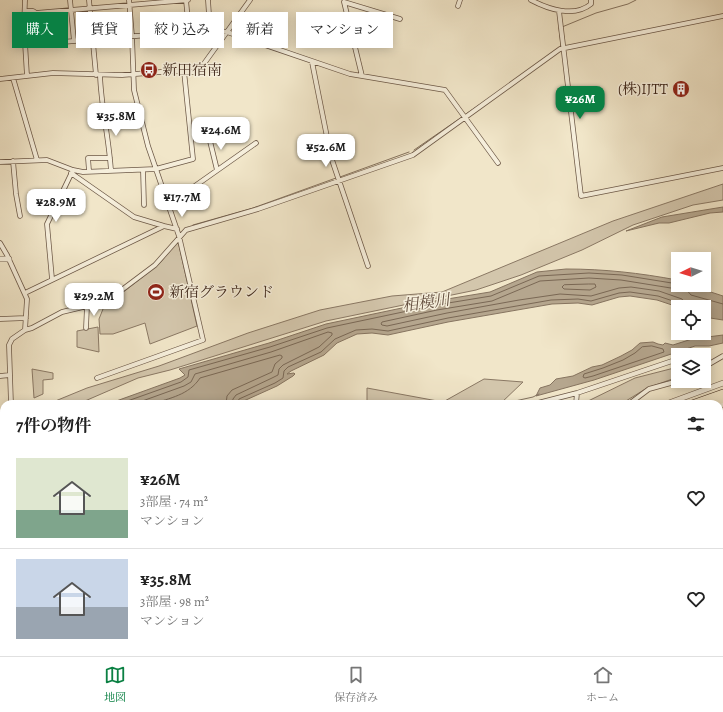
<!DOCTYPE html>
<html lang="ja">
<meta charset="utf-8">
<style>
body{margin:0;font-family:Alegreya,"Noto Serif JP",serif;background:#f6f6f6;color:#222;height:100vh;display:flex;flex-direction:column;font-size:15px;white-space:nowrap}
*{box-sizing:border-box;margin:0}
p{font-size:13px;color:#767676}
.icon{flex:none;width:22px;height:22px;fill:none;stroke:currentColor;stroke-width:2;stroke-linecap:round;stroke-linejoin:round}
.map{position:relative;flex:1;overflow:hidden}
.sheet{position:absolute;left:0px;top:400px;width:723px;height:256px;display:flex;flex-direction:column;background:#fff;border-radius:12px 12px 0 0;box-shadow:0 2px 10px #0003}
.sheet>*{flex:none}
.hud{position:absolute;left:12px;top:12px;width:400px;height:36px;display:flex;gap:8px}
.needle{width:26px;rotate:265deg}
.buttons{position:absolute;left:671px;top:252px;display:grid;gap:8px}
.buttons a{display:grid;place-items:center;width:40px;height:40px;border-radius:0px;background:#fff;box-shadow:0 2px 10px #0003;font-size:20px}
.price{position:absolute;translate:-50% -34px;padding:0 9px;border-radius:8px;background:#fff;color:#222;font-size:13px;line-height:26px;filter:drop-shadow(0 1px 2px #0008)}
.price::after{content:'';position:absolute;left:50%;top:24px;width:12px;height:9px;margin-left:-6px;background:inherit;clip-path:polygon(0 0,100% 0,50% 100%)}
.price.on{background:#0b8043;color:#fff}
ul{padding:0;list-style:none}
li{display:flex;align-items:center;gap:12px;height:100px;padding:0 16px}
li+li{border-top:1px solid #e0e0e0}
li span{display:grid;place-items:center;flex:none;width:112px;height:80px;border-radius:0px;color:#555}
li>.icon{margin-inline-start:auto}
span .icon{width:48px;height:48px;fill:#fffc;stroke-width:1}
li b{font-size:17px}
h2{display:flex;justify-content:space-between;align-items:center;height:48px;padding:0 16px;font-size:17px}
.pill{padding:0 14px;border-radius:0px;background:#fff;box-shadow:0 2px 10px #0003;font-size:14px;line-height:36px}
.pill.on{background:#0b8043;color:#fff}
.dock{display:flex;justify-content:space-around;align-items:center;height:56px;border-top:1px solid #e0e0e0;background:#fff;font-size:11px;color:#767676}
.dock a{display:grid;justify-items:center;gap:2px}
.dock .on{color:#0b8043}
.map>svg:first-child{display:block}
.green{fill:#d3c6ac;stroke:#8a7864}
.water{fill:#b5a68e;stroke:#867460}
.lines{fill:none;stroke-linecap:round;stroke-linejoin:round}
.shore{stroke:#7a6855;stroke-width:1}
.stream{stroke:#867460;stroke-width:1}
.pedestrian-casing{stroke:#6c5847;stroke-width:4.5}
.minor-casing{stroke:#6c5847;stroke-width:5.5}
.tertiary-casing{stroke:#6c5847;stroke-width:6}
.motorway-casing{stroke:#40291c;stroke-width:8}
.pedestrian{stroke:#f6efdc;stroke-width:3}
.minor{stroke:#f6efdc;stroke-width:4}
.tertiary{stroke:#f6efdc;stroke-width:5}
.motorway{stroke:#f1e6c9;stroke-width:7}
.labels{text-anchor:middle;dominant-baseline:central;stroke-width:3;stroke-linejoin:round;paint-order:stroke}
.poi-label{font-size:15px;fill:#40291c;stroke:#f6efdc;text-anchor:start}
.water-label{font-size:16px;font-style:italic;fill:#634e3e;stroke:#f6efdc}
</style>
<div class="map">
<svg width="723" height="656" viewBox="0 0 723 656">
<rect width="100%" height="100%" fill="#f1e6c9"/>
<filter id="stains"><feTurbulence type="fractalNoise" baseFrequency=".005" numOctaves="4"/><feColorMatrix values="0 0 0 0 .2 0 0 0 0 .09 0 0 0 0 .02 0 0 0 .5 -.17"/></filter>
<radialGradient id="worn" r=".72"><stop offset=".6" stop-color="#630" stop-opacity="0"/><stop offset="1" stop-color="#630" stop-opacity=".3"/></radialGradient>
<path class="green" d="M723 184V200L693 205 633 225 582 250 521 275 476 290 326 321 170 370 138 378 78 404H48L87 388 159 366 248 333 320 310 392 296 442 292 613 221Z
M178 241 197 326 150 344 145 323 113 334H100L99 319 105 304 126 290 160 263Z
M98 327 99 352 77 347V331Z
M678 367V377L647 388 621 404H582L635 378Z
M32 369 53 373V379L43 380V394L34 398Z
M484 379 523 382 500 404H367V388L443 402Z"/>
<path class="water" d="M723 207V212L710 213 669 223H659L626 231 662 217Z
M566 269C604 269 640 273 677 280L678 285H689L723 296V320L704 317V307H678L657 300 630 296 619 297 592 305 578 303 552 304 448 322 388 335 372 333 357 334 337 343 324 355 291 371 287 374 294 373 295 374 293 376 277 386 237 404H108L180 378 185 375 179 369 269 343 326 324 435 301 490 292 537 272Z
M723 335V343L709 346H695L594 380 536 396 540 388 550 385 556 379 573 376 592 367 602 365 621 356 632 350 640 343 653 342 658 344 663 345 665 343 673 345 692 339Z"/>
<g class="lines">
<path class="shore" d="M589 284H595L596 287 590 290 564 289 562 287 564 285Z
M687 307 685 303 682 299 659 291 631 287 619 288 591 296 560 294 519 300 447 313 387 326 382 325 381 324 382 322 437 310 492 301 540 281 589 278 621 280 677 289 684 287 691 295 723 304
M652 346 663 349 664 352 593 376 585 378 583 377 584 374 603 368 623 360 635 353 642 347Z
M119 404 181 382 188 377 189 370 270 347 327 328 436 305 491 296 539 276 589 273 622 275 678 284
M134 404 184 386 191 382 195 374 271 352 328 332 332 333V335L319 347 283 365 279 369 278 375 272 378 236 395 233 399 232 404
M152 404C170 398 189 395 200 378L280 355 282 356V358L275 364 272 372 232 390 227 396 226 404
M237 404 239 399 275 383 283 378 284 371 288 367 321 352 335 339 356 330 372 329 388 331 448 318 551 300 578 299 591 301 619 293 630 292 658 296 679 303 682 307"/>
<path class="stream" d="M562 27 596 13 628 4 636 0
M559 28 561 45 559 48
M466 114 479 105
M414 150 462 117
M340 177 409 152
M193 225 253 208 336 178
M513 404 515 401 533 397 539 394
M277 656 281 652"/>
<g class="pedestrian-casing">
<path id="pedestrian" d="M516 652V656"/>
</g>
<g class="minor-casing">
<path id="minor" d="M25 0 24 26 27 76
M70 0 74 41
M89 0 96 75
M186 0 189 31
M208 0 210 30
M531 0C548 9 574 18 591 4V0
M344 2 362 76 445 90 498 163
M344 2 400 19
M458 6 460 0
M25 11H33L36 13 188 0
M559 11 581 196 723 168
M25 45 210 30 227 32 350 74 362 76
M312 62 331 157 368 266
M100 75C101 107 109 138 111 171
M13 78 37 160
M0 79 53 73 122 75 174 71 196 72 203 65 250 0
M209 137 217 170
M13 161 16 194 20 216
M0 162 47 160 73 170 83 172 156 169 193 159 184 71
M143 170 144 205
M89 171 88 158H110
M71 173 134 217 164 226
M168 205 256 143
M0 243 7 255 27 299 25 330 32 328 62 312 87 306 123 289 155 265 186 230 258 209 413 155 560 49 723 16
M52 279 47 224 73 170
M25 293 164 226 177 229
M0 319 26 318
M86 328 87 306
M704 367 723 356
M0 376 10 375
M97 378 203 340 179 236 148 146 134 90 132 36 129 0
M11 404 9 345 12 339 25 330
M534 404 577 393 678 359
M576 404 577 393
M629 404 649 389 678 381
M0 415 4 413
M719 475 723 474
M719 534 723 535
M719 582H723
M0 587H4
M0 630 4 624
M368 652 370 656
M392 652V656
M414 652V656
M454 652V656
M478 652V656
M504 652V656
M519 652V656
M544 652V656
M567 652V656
M589 652V656
M612 652V656
M271 656 276 652
M290 656 294 652"/>
</g>
<g class="tertiary-casing">
<path id="tertiary" d="M0 259H9
M666 404 723 383
M719 406 723 404
M437 652V656
M636 652 637 656
M42 656 52 652"/>
</g>
<g class="motorway-casing">
<path id="motorway" d="M692 404 723 393
M711 404 723 399
M242 652 245 656
M65 656 70 652
M79 656 89 652
M96 656 106 652
M114 656 123 652
M195 656 201 652"/>
</g>
<use href="#pedestrian" class="pedestrian"/>
<use href="#minor" class="minor"/>
<use href="#tertiary" class="tertiary"/>
<use href="#motorway" class="motorway"/>
</g>
<defs>
<g id="bus-disc" transform="scale(0.9)"><circle r="9.5" fill="#8f2418" stroke="#f6efdc"/><path d="M-5-6H5V4H4V6H2V4H-2V6H-4V4H-5ZM-3.5-4V0h7V-4ZM-3.5 1.2v1.5H-2V1.2ZM2 1.2v1.5H3.5V1.2Z" fill="#fff"/></g>
<g id="building-disc" transform="scale(0.9)"><circle r="9.5" fill="#8f2418" stroke="#f6efdc"/><path d="M-4-6H4V6H1V3H-1V6H-4ZM-2.5-4.3h1.7v1.8h-1.7ZM.8-4.3h1.7v1.8H.8ZM-2.5-1h1.7V.8h-1.7ZM.8-1h1.7V.8H.8Z" fill="#fff"/></g>
<g id="stadium-disc" transform="scale(0.9)"><circle r="9.5" fill="#8f2418" stroke="#f6efdc"/><path d="M0-5a6.5 5 0 1 0 0 10a6.5 5 0 1 0 0-10ZM-3.5-1.8h7v3.6h-7Z" fill="#fff"/></g>
</defs>
<g fill-rule="evenodd">
<use href="#bus-disc" x="149" y="70"/>
<use href="#building-disc" x="681" y="89"/>
<use href="#stadium-disc" x="156" y="292"/>
</g>
<g class="labels">
<g class="poi-label">
<text x="162" y="70">新田宿南</text>
<text x="668" y="89" text-anchor="end">(株)IJTT</text>
<text x="169" y="292">新宿グラウンド</text>
</g>
<g class="water-label">
<text transform="translate(426 303) rotate(-8)">相模川</text>
</g>
</g>
<rect width="100%" height="100%" filter="url(#stains)"/>
<rect width="100%" height="100%" fill="url(#worn)"/>
</svg>
<div class="buttons">
<a><svg class="needle" viewBox="-14 -14 28 28"><path d="M0-13l5 13h-10z" fill="#e53935"/><path d="M0 13l5-13h-10z" fill="#767676"/></svg></a>
<a><svg class="icon" aria-label="locate" viewBox="0 0 24 24"><circle cx="12" cy="12" r="6"/><path d="M12 2v4M12 18v4M2 12h4M18 12h4"/></svg></a>
<a><svg class="icon" aria-label="layers" viewBox="0 0 24 24"><path d="M12 4l9 5-9 5-9-5zM3 14l9 5 9-5"/></svg></a>
</div>
<b class="price on" style="left:580px;top:120px">¥26M</b>
<b class="price" style="left:116px;top:137px">¥35.8M</b>
<b class="price" style="left:221px;top:151px">¥24.6M</b>
<b class="price" style="left:326px;top:168px">¥52.6M</b>
<b class="price" style="left:182px;top:218px">¥17.7M</b>
<b class="price" style="left:56px;top:223px">¥28.9M</b>
<b class="price" style="left:94px;top:317px">¥29.2M</b>
<div class="hud">
<a class="pill on">購入</a>
<a class="pill">賃貸</a>
<a class="pill">絞り込み</a>
<a class="pill">新着</a>
<a class="pill">マンション</a>
</div>
<section class="sheet">
<h2>7件の物件<svg class="icon" aria-label="filters" viewBox="0 0 24 24"><path d="M4 7h16M4 17h16"/><circle cx="9" cy="7" r="2"/><circle cx="15" cy="17" r="2"/></svg></h2>
<ul>
<li><span style="background:linear-gradient(#dfe7d0 65%,#7fa58c 0)"><svg class="icon" aria-label="home" viewBox="0 0 24 24"><path d="M3 11l9-7 9 7M6 9v11h12V9"/></svg></span><div><b>¥26M</b><p>3部屋 · 74 m²</p><p>マンション</p></div><svg class="icon" aria-label="heart" viewBox="0 0 24 24"><path d="M12 20l-8-8c-3-5 5-10 8-4 3-6 11-1 8 4z"/></svg></li>
<li><span style="background:linear-gradient(#c9d6e8 60%,#9aa5b1 0)"><svg class="icon" aria-label="home" viewBox="0 0 24 24"><path d="M3 11l9-7 9 7M6 9v11h12V9"/></svg></span><div><b>¥35.8M</b><p>3部屋 · 98 m²</p><p>マンション</p></div><svg class="icon" aria-label="heart" viewBox="0 0 24 24"><path d="M12 20l-8-8c-3-5 5-10 8-4 3-6 11-1 8 4z"/></svg></li>
</ul>
</section>
</div>
<nav class="dock">
<a class="on"><svg class="icon" aria-label="map" viewBox="0 0 24 24"><path d="M3 6l6-2 6 2 6-2v14l-6 2-6-2-6 2zM9 4v14M15 6v14"/></svg>地図</a>
<a><svg class="icon" aria-label="saved" viewBox="0 0 24 24"><path d="M7 4h10v16l-5-4-5 4z"/></svg>保存済み</a>
<a><svg class="icon" aria-label="home" viewBox="0 0 24 24"><path d="M3 11l9-7 9 7M6 9v11h12V9"/></svg>ホーム</a>
</nav>
